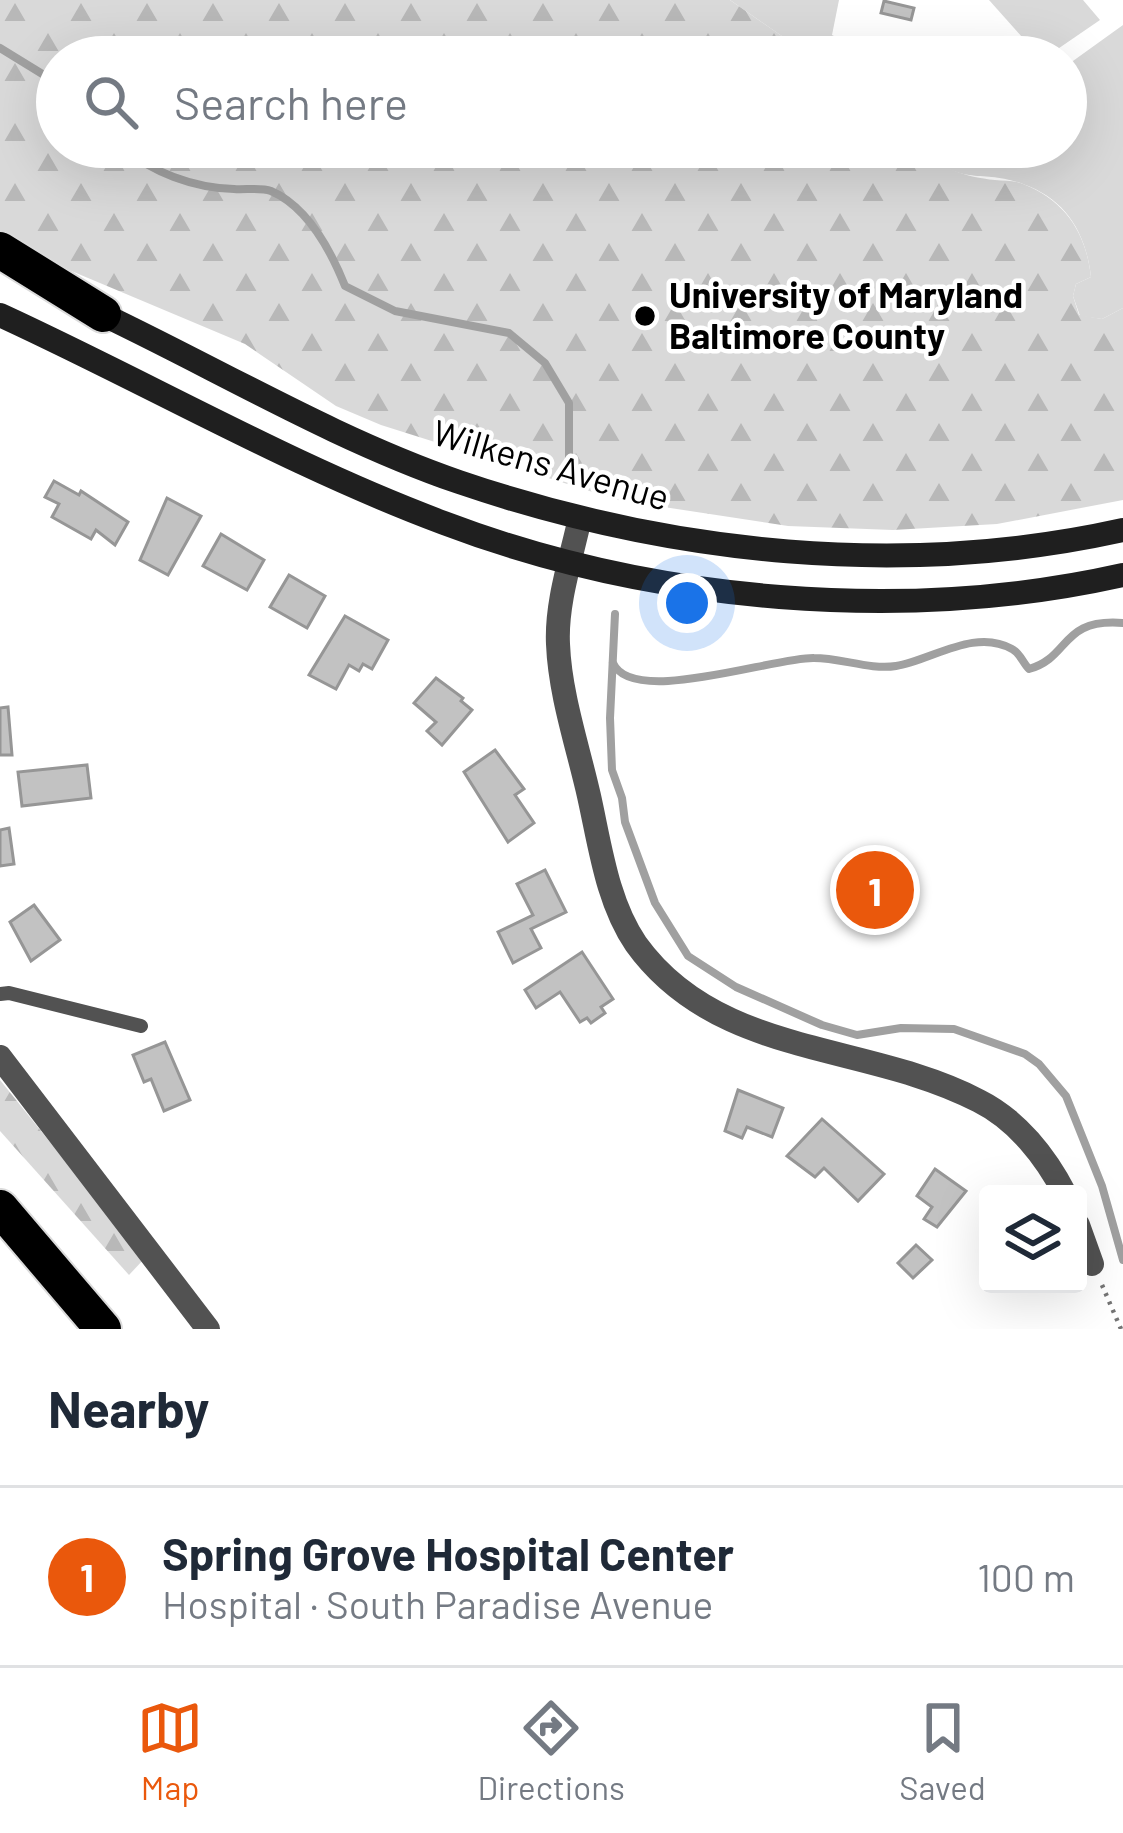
<!DOCTYPE html>
<html lang="en">
<head>
<meta charset="utf-8">
<style>
	:root { --surface:#fff; --page:#f2f2f3; --text:#1f2937; --muted:#747a83; --line:#e0e1e3; --accent:#ea580c }
	body { margin:0; font-family:Barlow,sans-serif; background:var(--page); color:var(--text) }
	.controls { position:absolute; right:36px; bottom:36px; display:grid; overflow:hidden; border-radius:12px; box-shadow:0 12px 48px #0002 }
	.controls button { width:108px; height:108px; display:grid; place-items:center; padding:0; border:0; border-bottom:3px solid var(--line); background:var(--surface); color:var(--text); font:60px sans-serif }
	.you { position:absolute; left:687px; top:603px; width:42px; height:42px; margin:-30px; border:9px solid #fff; border-radius:50%; background:#1a73e8; box-shadow:0 0 0 18px #1a73e833 }
	.badge { display:grid; place-items:center; width:78px; height:78px; border-radius:50%; background:var(--accent); color:#fff; font-size:39px; font-weight:700 }
	.pin { position:absolute; translate:-50% -50%; border:6px solid #fff; box-shadow:0 3px 12px #0006 }
	.list { margin:0; padding:0; list-style:none }
	h2 { display:flex; justify-content:space-between; align-items:center; height:156px; margin:0; padding:0 48px; font-size:51px }
	h2 small { font-size:39px; font-weight:400; color:var(--muted) }
	.list li { display:grid; grid-template-columns:78px 1fr auto; gap:36px; align-items:center; box-sizing:border-box; height:180px; padding:0 48px; border-top:3px solid var(--line) }
	.list b { display:block; font-size:45px; white-space:nowrap }
	.list p { margin:0; font-size:39px; white-space:nowrap; color:var(--muted) }
	.list em { font-size:39px; font-style:normal; color:var(--muted) }
	.icon { flex:none; width:66px; height:66px; fill:none; stroke:currentColor; stroke-width:2; stroke-linecap:round; stroke-linejoin:round }
	.map { position:relative; flex:none; width:1123px; height:1329px; overflow:hidden }
	.search { position:absolute; background:var(--surface); box-shadow:0 12px 48px #0002; left:36px; right:36px; top:36px; height:132px; display:flex; align-items:center; gap:30px; box-sizing:border-box; padding:0 42px; border-radius:66px; color:var(--muted); font-size:45px }
	.sheet { height:336px; background:var(--surface) }
	nav { display:flex; justify-content:space-around; align-items:center; box-sizing:border-box; height:168px; border-top:3px solid var(--line); background:var(--surface); font-size:33px; color:var(--muted) }
	nav a { display:grid; justify-items:center; gap:6px }
	nav .on { color:var(--accent) }
	.map>svg:first-child { display:block }
</style>
</head>
<body>
<div class="map">
<svg width="1123" height="1329" viewBox="0 0 1123 1329">
	<defs>
		<pattern id="forest-firs" width="22" height="20" patternUnits="userSpaceOnUse" patternTransform="scale(3)"><rect width="22" height="20" fill="#d9d9d9"/><path d="M5 1l3.5 6h-7zM16 11l3.5 6h-7z" fill="#b8b8b8"/></pattern>
	</defs>
	<rect width="100%" height="100%" fill="#fff"/>
	<g fill="#d9d9d9">
		<path d="M730 0H839L832 35 874 57H812Z"/>
		<path d="M989 0H1083L1100 20 1046 57H1040Z"/>
		<path d="M1123 25V308L1102 319 1080 316 1073 296 1076 284 1091 277C1086 233 1066 199 1023 184 981 168 961 189 920 147H1066V66Z"/>
	</g>
	<g fill="url(#forest-firs)">
		<path d="M0 0H730L812 57H57V147H920C941 169 965 177 995 180 1004 181 1015 180 1023 184 1066 201 1086 233 1091 277L1076 284 1073 296 1079 315 1102 319 1123 308V500L997 524 893 530 788 526 618 500 381 425 336 406 245 344 69 270 0 231Z"/>
		<path d="M0 1080 144 1259 129 1275 0 1131Z"/>
	</g>
	<g fill="none" stroke-linecap="round" stroke-linejoin="round">
		<g stroke="#a0a0a0" stroke-width="8">
			<path d="M0 48 57 83"/>
			<path d="M121 147C152 172 193 188 234 189 245 190 261 187 271 191 308 207 331 251 345 286L395 311 509 333 545 363 569 403V463"/>
			<path d="M615 614 610 718 612 770 622 798 625 822 655 903 688 956 736 987 822 1025 857 1035 901 1028 954 1029 1025 1054 1039 1064 1066 1096 1102 1186 1123 1260"/>
			<path d="M613 663C632 707 774 657 814 658 841 658 870 670 896 666 932 660 975 628 1012 649 1020 653 1023 663 1029 669 1071 657 1060 618 1123 623"/>
		</g>
	</g>
	<g fill="#c2c2c2" stroke="#969696" stroke-width="3">
		<path d="M884 1 914 8 911 20 881 13Z"/>
		<path d="M54 481 79 495 81 491 128 522 115 545 96 530 91 539 52 517 59 504 45 497Z"/>
		<path d="M167 498 201 516 168 575 140 560Z"/>
		<path d="M221 534 264 560 247 590 203 566Z"/>
		<path d="M289 575 325 596 307 628 270 607Z"/>
		<path d="M345 616 388 640 372 669 363 664 359 671 349 665 336 689 309 675Z"/>
		<path d="M436 678 463 698 461 701 472 710 442 745 427 731 436 722 414 703Z"/>
		<path d="M8 707 12 755H0V708Z"/>
		<path d="M495 750 524 789 515 795 534 823 508 842 464 772Z"/>
		<path d="M87 765 91 798 22 806 18 772Z"/>
		<path d="M9 828 14 864 0 866V830Z"/>
		<path d="M545 870 566 912 531 929 541 948 513 963 498 932 533 915 517 884Z"/>
		<path d="M34 905 60 940 31 961 10 922Z"/>
		<path d="M582 952 613 999 601 1007 605 1013 591 1023 587 1018 580 1022 560 992 536 1008 525 990Z"/>
		<path d="M165 1042 190 1100 164 1111 151 1079 144 1082 133 1055Z"/>
		<path d="M738 1090 783 1108 772 1137 747 1127 742 1138 725 1131Z"/>
		<path d="M822 1119 884 1174 858 1201 824 1168 815 1177 787 1156Z"/>
		<path d="M935 1169 966 1191 937 1227 924 1219 932 1207 917 1196Z"/>
		<path d="M916 1245 932 1260 913 1278 898 1263Z"/>
	</g>
	<g fill="none" stroke-linecap="round" stroke-linejoin="round">
		<defs>
			<g id="highway">
				<path d="M0 250 103 314"/>
				<path d="M0 1208 103 1329"/>
			</g>
		</defs>
		<use href="#highway" stroke="#dbdbdb" stroke-width="40"/>
		<path stroke="#747474" stroke-width="4.5" stroke-dasharray="3 6" stroke-linecap="butt" d="M1102 1285 1121 1329"/>
		<path stroke="#525252" stroke-width="14" d="M0 994 9 993 141 1026"/>
		<g stroke="#525252" stroke-width="24">
			<path d="M580 518C571 559 556 603 558 644 560 695 578 747 589 796 600 845 607 902 636 944 718 1058 867 1042 979 1101 1017 1120 1046 1157 1065 1194"/>
			<path d="M0 1057 208 1329"/>
			<path d="M1078 1225 1092 1264"/>
		</g>
		<g stroke="#1f1f1f" stroke-width="24">
			<path d="M89 308C211 365 331 438 459 482 670 554 903 579 1123 530"/>
			<path d="M0 315C148 383 291 466 444 523 652 602 905 624 1123 575"/>
		</g>
		<use href="#highway" stroke="#000" stroke-width="36"/>
	</g>
	<circle fill="#000" stroke="#fff" stroke-width="4.5" cx="645" cy="316" r="12"/>
	<g text-anchor="middle" stroke-width="9" stroke-linejoin="round" paint-order="stroke">
		<g font-size="36" font-weight="bold" fill="#000" stroke="#fff" text-anchor="start">
			<text x="669" y="308">University of Maryland<tspan x="669" dy="41">Baltimore County</tspan></text>
		</g>
		<g font-size="36" fill="#000" stroke="#fff">
			<text transform="translate(551 465) rotate(16)" y="13">Wilkens Avenue</text>
		</g>
	</g>
</svg>
<div class="controls">
<button><svg class="icon" aria-label="layers" viewBox="0 0 24 24"><path d="M12 4l9 5-9 5-9-5zM3 14l9 5 9-5"/></svg></button>
</div>
<div class="you"></div>
<div class="pin badge" style="left:875px;top:890px">1</div>
<div class="search"><svg class="icon" aria-label="search" viewBox="0 0 24 24"><circle cx="10" cy="10" r="6"/><path d="M15 15l6 6"/></svg>Search here</div>
</div>
<section class="sheet">
<h2>Nearby<small></small></h2>
<ul class="list">
<li><span class="badge">1</span><div><b>Spring Grove Hospital Center</b><p>Hospital · South Paradise Avenue</p></div><em>100 m</em></li>
</ul>
</section>
<nav>
<a class="on"><svg class="icon" aria-label="map" viewBox="0 0 24 24"><path d="M3 6l6-2 6 2 6-2v14l-6 2-6-2-6 2zM9 4v14M15 6v14"/></svg>Map</a>
<a><svg class="icon" aria-label="directions" viewBox="0 0 24 24"><path d="M12 3l9 9-9 9-9-9zM9 14v-3h6M13 9l2 2-2 2"/></svg>Directions</a>
<a><svg class="icon" aria-label="saved" viewBox="0 0 24 24"><path d="M7 4h10v16l-5-4-5 4z"/></svg>Saved</a>
</nav>
</body>
</html>
